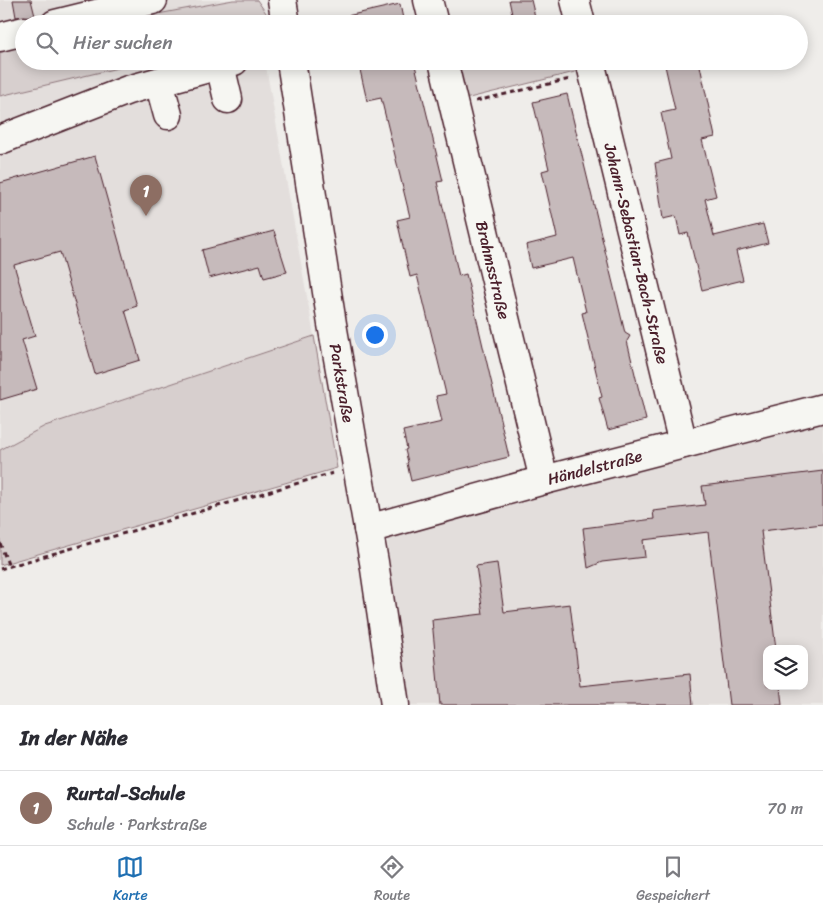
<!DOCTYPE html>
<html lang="de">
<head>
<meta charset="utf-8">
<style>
	:root { --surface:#fff; --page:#f7f7f7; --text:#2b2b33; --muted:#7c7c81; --line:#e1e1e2; --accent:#1f6fb2 }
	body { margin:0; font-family:Sriracha,sans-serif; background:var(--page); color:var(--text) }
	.controls { position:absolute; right:15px; bottom:15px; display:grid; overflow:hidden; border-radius:10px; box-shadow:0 2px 12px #0003 }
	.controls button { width:45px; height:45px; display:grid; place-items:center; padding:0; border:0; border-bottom:1px solid var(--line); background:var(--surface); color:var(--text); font:25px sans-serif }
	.you { position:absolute; left:374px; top:334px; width:18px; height:18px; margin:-12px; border:4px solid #fff; border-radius:50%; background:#1a73e8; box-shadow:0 0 0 8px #1a73e833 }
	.badge { display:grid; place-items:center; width:32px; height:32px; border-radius:50%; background:var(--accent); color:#fff; font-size:16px; font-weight:700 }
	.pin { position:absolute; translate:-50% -41px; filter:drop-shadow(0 1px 2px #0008) }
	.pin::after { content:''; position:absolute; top:26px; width:18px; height:15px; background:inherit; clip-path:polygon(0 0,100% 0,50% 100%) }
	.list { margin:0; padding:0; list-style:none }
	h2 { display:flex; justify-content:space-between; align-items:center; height:65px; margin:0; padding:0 20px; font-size:21px }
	h2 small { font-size:16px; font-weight:400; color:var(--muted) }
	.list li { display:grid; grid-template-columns:32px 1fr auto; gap:15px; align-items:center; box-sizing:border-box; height:75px; padding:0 20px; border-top:1px solid var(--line) }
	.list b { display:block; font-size:19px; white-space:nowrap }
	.list p { margin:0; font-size:16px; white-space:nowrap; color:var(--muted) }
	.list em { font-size:16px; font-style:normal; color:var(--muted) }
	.icon { flex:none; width:28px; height:28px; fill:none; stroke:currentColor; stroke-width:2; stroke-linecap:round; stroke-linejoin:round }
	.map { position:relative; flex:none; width:823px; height:705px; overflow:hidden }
	.search { position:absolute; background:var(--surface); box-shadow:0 2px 12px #0003; left:15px; right:15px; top:15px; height:55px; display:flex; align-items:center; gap:12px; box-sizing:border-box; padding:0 18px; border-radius:28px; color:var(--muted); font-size:19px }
	.sheet { height:140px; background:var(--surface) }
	nav { display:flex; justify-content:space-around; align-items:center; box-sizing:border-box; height:70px; border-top:1px solid var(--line); background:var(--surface); font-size:14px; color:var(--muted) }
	nav a { display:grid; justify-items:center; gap:2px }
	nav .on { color:var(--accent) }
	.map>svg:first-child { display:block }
</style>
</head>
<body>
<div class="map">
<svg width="823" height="705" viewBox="0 0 823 705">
	<rect width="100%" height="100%" fill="#efedea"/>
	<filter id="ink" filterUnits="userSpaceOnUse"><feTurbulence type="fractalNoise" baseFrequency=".02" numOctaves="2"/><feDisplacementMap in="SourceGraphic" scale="10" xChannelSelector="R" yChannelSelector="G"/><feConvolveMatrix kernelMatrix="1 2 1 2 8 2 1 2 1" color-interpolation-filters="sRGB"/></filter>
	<g filter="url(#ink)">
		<g fill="#e3dedc" fill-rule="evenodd">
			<path d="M0 0H233L104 24H24V45L0 51Z"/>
			<path d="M147 61H265L314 336 45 426 0 450V96Z"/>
			<path d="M823 419V705H405L387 537ZM767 649H804V686H767Z"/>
		</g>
		<g fill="#d7cfce" stroke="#90777c">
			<path d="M233 0H257L266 13 269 24H104Z"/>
			<path d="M24 45V61H147L0 96V51Z"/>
			<path d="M455 61H577L579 71 465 99Z"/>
			<path d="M314 336 337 468 0 565V450L45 426Z"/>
		</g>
		<g fill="#c6babb" stroke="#4a1f2b">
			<path d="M13 0H31L35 16 16 17Z"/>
			<path d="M509 0H531L536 21 514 24Z"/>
			<path d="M400 4 404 24H348L347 16Z"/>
			<path d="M358 61H414L443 181 437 182 452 246 459 276 466 274 509 457 411 481 407 463 408 462 405 450 407 449 403 431 442 422 436 396 446 394 417 275 410 277 397 220 410 217 381 98 367 101Z"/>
			<path d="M664 61H699L715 137 702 140 716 196 705 199 714 236 763 224 768 243 736 251 743 280 702 290 688 233 680 235 676 216 663 219 655 163 671 159 661 113 675 110Z"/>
			<path d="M567 94 625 333 630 336 627 341 646 420 608 430 599 398 602 397 582 313 586 312 573 258 531 268 526 245 557 237 542 171 549 169 533 102Z"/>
			<path d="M95 156 137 306 125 310 140 360 95 374 60 252 14 265 35 336 22 340 37 389 0 400V183Z"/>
			<path d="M274 231 287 272 264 278 260 265 209 278 202 250Z"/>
			<path d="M823 471V524L761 531 776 649H767V686H780L782 705H729L708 532 643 540 645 557 602 562 588 568 583 528 654 519 653 511 705 505 702 486Z"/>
			<path d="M497 563 504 612 570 604 580 686 690 674 693 705H440L432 620 483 614 476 566Z"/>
		</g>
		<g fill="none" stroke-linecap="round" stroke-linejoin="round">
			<defs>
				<g id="minor">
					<path d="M282 0 286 24"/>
					<path d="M428 0 434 24"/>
					<path d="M575 0 581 24"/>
					<path d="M55 24 153 0"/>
					<path d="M0 37 24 31"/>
					<path id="s1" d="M291 61 332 324 374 562 395 705"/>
					<path id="s2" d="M443 61 544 480"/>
					<path id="s3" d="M590 61 683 444"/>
					<path d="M220 65 228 99"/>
					<path d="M159 82 168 115"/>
					<path d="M0 140 128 90 234 61"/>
					<path id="s4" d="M368 529 544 480 823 408"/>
				</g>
			</defs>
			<use href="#minor" stroke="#4a1f2b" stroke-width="31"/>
			<g stroke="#4a1f2b" stroke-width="3" stroke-dasharray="5 4" stroke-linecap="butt">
				<path d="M476 101 570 79"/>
				<path d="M0 543 9 567"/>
				<path d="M0 569 333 473"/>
			</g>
			<use href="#minor" stroke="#f6f6f2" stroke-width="28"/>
		</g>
	</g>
	<g text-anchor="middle" stroke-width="4.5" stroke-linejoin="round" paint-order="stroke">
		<g font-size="16" fill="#4a1f2b" stroke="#f6f6f2">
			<text dy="6" stroke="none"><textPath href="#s3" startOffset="198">Johann-Sebastian-Bach-Straße</textPath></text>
			<text dy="6" stroke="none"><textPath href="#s2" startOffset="215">Brahmsstraße</textPath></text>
			<text dy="6" stroke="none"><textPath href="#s1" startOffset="326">Parkstraße</textPath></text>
			<text dy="6" stroke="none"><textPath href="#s4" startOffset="235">Händelstraße</textPath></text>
		</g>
	</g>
</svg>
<div class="controls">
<button><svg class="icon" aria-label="layers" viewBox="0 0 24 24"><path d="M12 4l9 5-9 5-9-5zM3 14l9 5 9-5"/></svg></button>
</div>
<div class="you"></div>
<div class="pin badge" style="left:146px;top:216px;background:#8d6e63">1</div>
<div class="search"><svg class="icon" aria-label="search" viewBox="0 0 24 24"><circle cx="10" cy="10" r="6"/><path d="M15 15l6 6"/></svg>Hier suchen</div>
</div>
<section class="sheet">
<h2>In der Nähe<small></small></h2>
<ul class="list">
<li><span class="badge" style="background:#8d6e63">1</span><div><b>Rurtal-Schule</b><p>Schule · Parkstraße</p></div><em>70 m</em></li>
</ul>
</section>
<nav>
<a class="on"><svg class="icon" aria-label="map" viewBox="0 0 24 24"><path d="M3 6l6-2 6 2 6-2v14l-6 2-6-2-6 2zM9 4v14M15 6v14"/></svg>Karte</a>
<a><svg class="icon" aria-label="directions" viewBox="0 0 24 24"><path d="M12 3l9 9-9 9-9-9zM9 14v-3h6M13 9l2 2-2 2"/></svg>Route</a>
<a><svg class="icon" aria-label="saved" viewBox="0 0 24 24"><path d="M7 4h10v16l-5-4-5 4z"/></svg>Gespeichert</a>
</nav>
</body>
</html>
